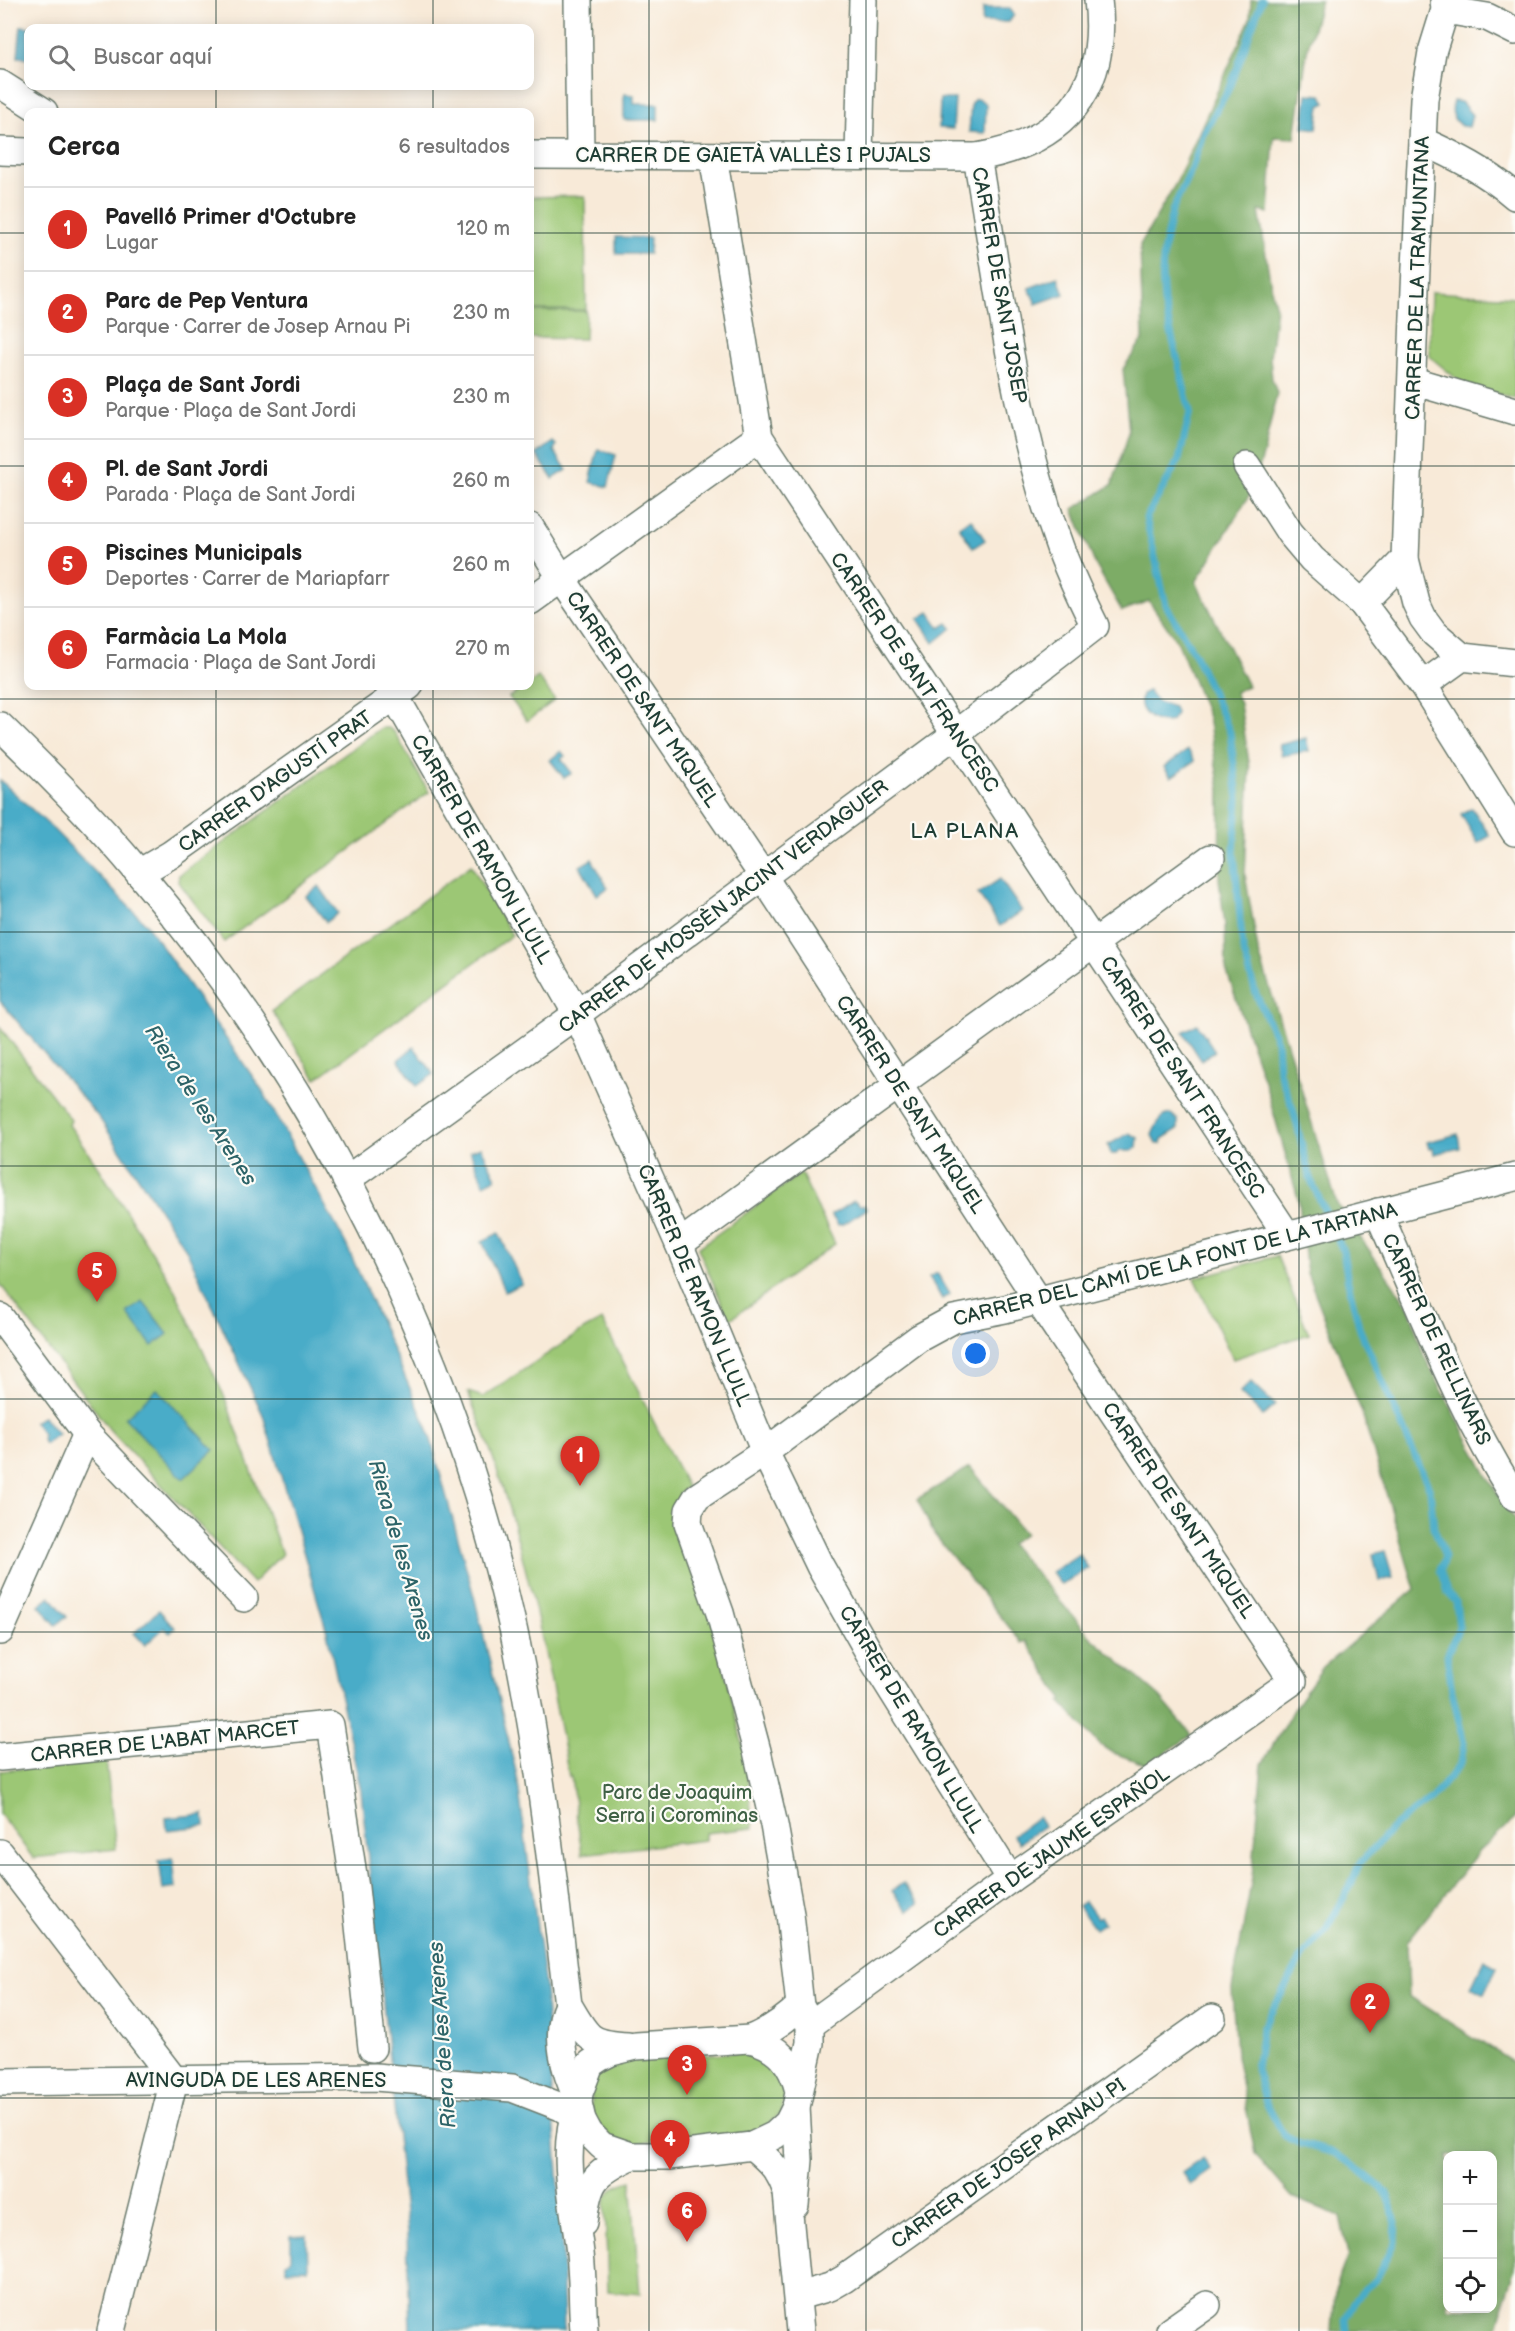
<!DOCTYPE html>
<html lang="es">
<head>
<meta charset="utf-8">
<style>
	:root { --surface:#fff; --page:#f2f2f2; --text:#222; --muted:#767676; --line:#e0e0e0; --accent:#d93025 }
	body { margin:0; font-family:"Balsamiq Sans",sans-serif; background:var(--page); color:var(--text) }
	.controls { position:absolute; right:18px; bottom:18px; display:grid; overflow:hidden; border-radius:12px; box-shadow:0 3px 15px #0003 }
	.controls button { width:54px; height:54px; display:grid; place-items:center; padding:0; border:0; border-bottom:2px solid var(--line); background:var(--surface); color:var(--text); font:30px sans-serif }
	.you { position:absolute; left:976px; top:1354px; width:21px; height:21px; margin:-15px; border:4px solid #fff; border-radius:50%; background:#1a73e8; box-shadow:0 0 0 9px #1a73e833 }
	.badge { display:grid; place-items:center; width:39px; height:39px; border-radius:50%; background:var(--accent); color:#fff; font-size:20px; font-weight:700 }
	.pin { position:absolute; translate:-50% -50px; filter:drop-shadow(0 2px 3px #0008) }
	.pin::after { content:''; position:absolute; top:32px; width:21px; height:18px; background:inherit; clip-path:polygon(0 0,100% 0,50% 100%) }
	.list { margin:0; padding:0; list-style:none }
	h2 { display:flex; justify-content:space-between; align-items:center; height:78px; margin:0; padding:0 24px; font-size:26px }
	h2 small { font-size:20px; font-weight:400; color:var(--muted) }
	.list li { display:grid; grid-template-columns:39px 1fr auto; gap:18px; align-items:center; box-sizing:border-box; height:84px; padding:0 24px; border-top:2px solid var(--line) }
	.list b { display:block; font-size:22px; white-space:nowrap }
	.list p { margin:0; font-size:20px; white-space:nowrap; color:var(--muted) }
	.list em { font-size:20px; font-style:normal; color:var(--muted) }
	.icon { flex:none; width:33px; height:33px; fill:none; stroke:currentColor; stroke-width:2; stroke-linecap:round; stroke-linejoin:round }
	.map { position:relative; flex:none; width:1515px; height:2331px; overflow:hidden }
	.search { position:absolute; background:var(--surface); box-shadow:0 3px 15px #0003; left:24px; top:24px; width:510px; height:66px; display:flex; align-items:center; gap:15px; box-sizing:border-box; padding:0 21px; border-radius:12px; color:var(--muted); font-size:22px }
	.panel { position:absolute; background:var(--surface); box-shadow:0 3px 15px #0003; left:24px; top:108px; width:510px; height:582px; border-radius:12px }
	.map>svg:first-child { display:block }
</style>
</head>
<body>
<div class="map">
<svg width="1515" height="2331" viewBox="0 0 1515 2331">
	<rect width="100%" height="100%" fill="#fdfcf7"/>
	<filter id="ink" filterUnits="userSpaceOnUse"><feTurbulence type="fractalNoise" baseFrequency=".0167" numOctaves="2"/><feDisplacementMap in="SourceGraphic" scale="12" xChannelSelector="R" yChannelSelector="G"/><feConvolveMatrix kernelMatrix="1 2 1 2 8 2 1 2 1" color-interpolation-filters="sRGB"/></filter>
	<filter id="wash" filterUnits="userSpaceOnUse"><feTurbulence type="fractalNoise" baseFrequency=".008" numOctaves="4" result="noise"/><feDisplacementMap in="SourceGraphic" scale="24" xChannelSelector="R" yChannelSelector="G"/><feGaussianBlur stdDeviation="1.35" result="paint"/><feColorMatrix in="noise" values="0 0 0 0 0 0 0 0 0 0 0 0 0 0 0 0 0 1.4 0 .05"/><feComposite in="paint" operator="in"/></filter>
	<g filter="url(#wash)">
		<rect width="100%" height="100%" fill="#f8ead8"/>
		<g fill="#9cc774" stroke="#5e8254" stroke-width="1.5">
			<path d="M585 196 586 310H530V197Z"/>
			<path d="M1431 292 1515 297V399L1463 384 1429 356Z"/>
			<path d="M530 311H586L585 339 530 338Z"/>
			<path d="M538 677 555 700 527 721 509 697 526 686H530V683Z"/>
			<path d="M381 728H389L395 733 429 792 224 942 178 881 179 875Z"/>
			<path d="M471 865 512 935 316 1079 272 1011Z"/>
			<path d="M0 1027 71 1120 69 1125 99 1168 173 1286 225 1398 282 1554 253 1583 110 1430 0 1284Z"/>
			<path d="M801 1173 835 1244 729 1320 698 1248Z"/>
			<path d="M1277 1256 1309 1334 1233 1359 1194 1278Z"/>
			<path d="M602 1320 687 1487 680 1492 677 1529 714 1623 745 1755 753 1828 705 1833V1840L582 1854 571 1777H569C551 1675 530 1573 498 1473 490 1446 478 1419 468 1392L483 1397 585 1329Z"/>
			<path d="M106 1760 116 1849 33 1858 0 1814V1771Z"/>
			<path d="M756 2051 776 2060 785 2090 784 2101 780 2114 762 2129 739 2134 628 2144 614 2142 590 2115 592 2079 596 2072 623 2060Z"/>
			<path d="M631 2181 640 2294 608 2291 605 2202C608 2189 618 2184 631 2181Z"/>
		</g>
		<g fill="#7dac66" stroke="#4e744d" stroke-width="1.5" fill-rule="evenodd">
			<path d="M1251 0H1321L1307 51 1295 138 1274 137 1269 213 1259 211 1272 293 1276 307 1270 357 1272 379 1277 393 1264 452 1252 491 1196 582 1248 686 1235 692 1240 704 1250 769 1245 875 1258 950 1337 1204 1409 1307 1424 1356 1493 1486 1515 1521V1818L1479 1851 1407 1942 1409 1996 1515 2064V2271L1495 2331H1332L1335 2290 1348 2255 1340 2216 1292 2197 1255 2154 1236 2056 1232 1989 1252 1878 1262 1764 1295 1707 1323 1667 1415 1589 1362 1413 1307 1273 1299 1202 1267 1090 1226 969 1225 926 1219 879 1220 790 1208 717 1178 643 1149 601 1122 611 1095 564 1073 509 1112 485 1129 433 1123 369 1143 339 1140 245 1176 183 1250 19ZM1448 2156H1492V2308H1448Z"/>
			<path d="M970 1467 1025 1534 1010 1544 1092 1638 1160 1697 1192 1735 1147 1765 1111 1752 1100 1745 1061 1702 1063 1699 1026 1641 1022 1643 934 1534 917 1499Z"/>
		</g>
		<g fill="#48acc8" stroke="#34747e" stroke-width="1.5">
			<path d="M983 8H1010L1014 15 1009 22H982Z"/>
			<path d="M21 26 36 28H28V58L18 57Z"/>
			<path d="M624 94 634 95V104H658V120H624Z"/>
			<path d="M1307 94 1322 95 1326 103 1320 106 1317 129 1303 127Z"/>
			<path d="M940 99H955L953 129 939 128Z"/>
			<path d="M975 99H979L986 104 985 133 969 132 971 103Z"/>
			<path d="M1453 101 1461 102 1472 115 1469 127 1461 126C1452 118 1449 112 1453 101Z"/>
			<path d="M616 237 650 238 649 254H616Z"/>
			<path d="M1058 277 1064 294 1036 304 1029 288Z"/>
			<path d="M553 442 556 445 554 451 567 470 553 479 536 454Z"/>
			<path d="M598 449 616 455 608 487 590 482Z"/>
			<path d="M971 519 985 540 973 548 959 527Z"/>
			<path d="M929 612 940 628 948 623 952 628 934 643 918 619Z"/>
			<path d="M1148 691 1158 702 1174 707 1176 713 1172 721C1154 725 1136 713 1142 694Z"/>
			<path d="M1306 738 1309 751 1282 756 1279 745Z"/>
			<path d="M1188 750 1195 761 1171 777 1164 767Z"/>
			<path d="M561 751 565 756 561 759 572 773 564 778 550 760Z"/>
			<path d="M0 780 51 827 147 925 262 1090 346 1244 428 1429 475 1600 517 1776 545 1987 562 2230 564 2331H410L407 2232 361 1791 327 1632 263 1415 187 1251 100 1119 0 1001Z"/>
			<path d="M1472 808 1490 836 1478 843 1461 814Z"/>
			<path d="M592 859 608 888 597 895 580 866Z"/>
			<path d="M1000 879 1022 911 1000 926 978 894Z"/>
			<path d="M319 886 338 913 326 922 306 896Z"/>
			<path d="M1197 1024 1215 1051 1201 1060 1183 1032Z"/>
			<path d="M414 1047 434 1074 417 1086 398 1060Z"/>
			<path d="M1171 1114 1178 1120V1129L1162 1139 1161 1144H1156L1152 1135C1156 1126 1160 1115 1171 1114Z"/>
			<path d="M1129 1133 1138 1138 1137 1147 1131 1151H1120L1116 1154H1111L1108 1145Z"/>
			<path d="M1458 1134 1460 1148 1434 1154 1433 1148 1429 1149 1427 1142Z"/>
			<path d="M481 1147 496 1178 484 1184 470 1151Z"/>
			<path d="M854 1201 860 1205H864L867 1209 843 1224 838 1225 831 1215Z"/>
			<path d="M499 1233 522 1284 505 1292 482 1241Z"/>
			<path d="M937 1273 950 1294 942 1299 929 1277Z"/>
			<path d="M143 1302 168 1334 152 1346 127 1313Z"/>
			<path d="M1251 1382 1275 1405 1263 1416 1240 1393Z"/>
			<path d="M157 1389 214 1450 183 1479 125 1418Z"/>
			<path d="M43 1416 58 1434 45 1444 42 1440 43 1434 34 1422Z"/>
			<path d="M1385 1551 1393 1578 1379 1581 1373 1554Z"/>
			<path d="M1079 1554 1088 1568 1061 1585 1052 1572Z"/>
			<path d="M50 1596 67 1617 56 1625 39 1605Z"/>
			<path d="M159 1610 175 1628 170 1633 164 1628 145 1645 134 1633Z"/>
			<path d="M204 1814 205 1826 167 1830 166 1818Z"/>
			<path d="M1038 1817 1044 1826 1019 1843 1013 1835Z"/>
			<path d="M173 1858 176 1888 163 1890 159 1860Z"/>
			<path d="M903 1883 919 1903 908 1911 892 1891Z"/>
			<path d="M1085 1901 1097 1918 1100 1916 1104 1923 1095 1929 1078 1906Z"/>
			<path d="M1484 1960 1497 1967 1484 1994 1471 1987Z"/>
			<path d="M1203 2158 1211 2170 1190 2185 1182 2173Z"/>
			<path d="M307 2235 308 2269 286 2270V2262L291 2258V2236Z"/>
		</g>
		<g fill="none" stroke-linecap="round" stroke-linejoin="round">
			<g stroke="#48acc8" stroke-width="7">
				<path d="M1262 0 1231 85 1203 134 1192 168 1172 211 1164 248 1162 273 1164 303 1190 412 1179 460 1146 518 1166 605 1195 655 1230 732 1238 799 1234 852 1243 949 1256 994 1277 1041 1279 1072 1293 1109 1310 1178 1328 1218"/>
				<path d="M1334 1231 1343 1251 1348 1282 1360 1330 1430 1490 1434 1528 1445 1557 1440 1570 1447 1592 1456 1602 1459 1627 1447 1655 1452 1691 1464 1743 1461 1763 1431 1799 1395 1825 1359 1864 1350 1887 1325 1931 1302 1957 1262 2029 1256 2069 1266 2103 1284 2136 1301 2144 1335 2153 1362 2172 1385 2191 1396 2218 1395 2243 1376 2280 1363 2290 1354 2302 1346 2318 1347 2331"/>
			</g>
		</g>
	</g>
	<g filter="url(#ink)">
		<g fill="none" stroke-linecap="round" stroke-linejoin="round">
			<defs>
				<g id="minor">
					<path d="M578 0 580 154"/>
					<path d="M1444 0 1445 10 1432 52 1424 99 1415 289 1405 559 1416 603 1423 618 1434 633 1462 657"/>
					<path d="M1445 10 1487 17 1515 31"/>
					<path d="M0 84 44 112"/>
					<path d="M1422 141C1456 156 1487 172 1515 196"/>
					<path d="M0 151 28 152"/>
					<path d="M530 155 977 157C1064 142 1109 90 1098 0"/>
					<path d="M859 155 863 0"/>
					<path d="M713 156 759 437 1287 1235"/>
					<path d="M1413 381 1515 411"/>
					<path d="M1247 466 1290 533 1312 559 1362 603 1423 685 1515 832"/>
					<path d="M530 527 562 579 763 876 1038 1300 1293 1681 1010 1879 810 2025"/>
					<path d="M530 601 759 437"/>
					<path d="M1362 603 1405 559"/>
					<path d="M1423 685 1462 657 1515 663"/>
					<path d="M389 686 577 1014 679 1244 765 1452 820 1566 875 1663 1010 1879"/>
					<path d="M0 726C48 773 96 821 139 873 321 1088 452 1352 513 1628 540 1752 553 1879 568 2005 588 2037 587 2044 628 2046"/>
					<path d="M139 873 170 855 409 686"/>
					<path d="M346 1180 577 1014 957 733 1095 626C1081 598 1067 569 1057 539 1014 419 999 282 977 157"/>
					<path d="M1378 1212C1421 1308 1458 1408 1515 1497"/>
					<path d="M679 1244 1211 858"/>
					<path d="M0 1317 87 1434 244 1598"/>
					<path d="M0 1631 87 1434"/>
					<path d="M0 1757 330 1725 355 1888 372 2048"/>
					<path d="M0 1853 174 2080"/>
					<path d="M568 2005C554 2033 565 2073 578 2099"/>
					<path d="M750 2039C770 2031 784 2021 800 2006"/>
					<path d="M0 2082 375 2077 512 2088 561 2107 582 2120"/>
					<path d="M799 2091C792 2063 778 2046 750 2039L636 2046 611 2052 599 2058 590 2064 579 2093 578 2103 582 2120 589 2133 602 2146 631 2156H669L752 2146 775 2135 788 2123 796 2107 810 2043V2025L800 2006 790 1914 774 1825 757 1751 720 1613 688 1523 689 1510 697 1497 765 1452 919 1338 954 1319 1005 1309 1515 1177"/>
					<path d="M578 2103C560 2152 574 2203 580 2253 583 2279 582 2305 584 2331"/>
					<path d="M752 2146C770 2161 781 2171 787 2193L800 2331"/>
					<path d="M795 2205 799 2160 796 2107"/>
					<path d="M583 2223C588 2181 593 2174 631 2156"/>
					<path d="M798 2296 830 2287 844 2279 1212 2018"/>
					<path d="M111 2331 174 2080"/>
					<path d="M1170 2331 1207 2305"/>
				</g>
			</defs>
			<use href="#minor" stroke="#6b7a6d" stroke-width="30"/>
			<use href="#minor" stroke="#fff" stroke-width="27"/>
		</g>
	</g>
	<path fill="none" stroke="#1f3d34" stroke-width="1.5" stroke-opacity="0.55" d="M216 0V28M433 0V28M649 0V2331M866 0V2331M1082 0V2331M1299 0V2331M216 86V112M433 86V112M0 233H28M530 233H1515M0 466H28M530 466H1515M216 686V2331M433 686V2331M0 699H1515M0 932H1515M0 1166H1515M0 1399H1515M0 1632H1515M0 1865H1515M0 2098H1515"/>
	<g text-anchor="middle" stroke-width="4.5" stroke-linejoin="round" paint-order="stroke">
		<g font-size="20" fill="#1f3d34" stroke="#fdfcf7">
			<text x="753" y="162">CARRER DE GAIETÀ VALLÈS I PUJALS</text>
			<text transform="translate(1417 278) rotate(-88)" y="7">CARRER DE LA TRAMUNTANA</text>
			<text transform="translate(1000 285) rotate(80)" y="7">CARRER DE SANT JOSEP</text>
			<text transform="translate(915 672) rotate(56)" y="7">CARRER DE SANT FRANCESC</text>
			<text transform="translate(643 699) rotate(56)" y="7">CARRER DE SANT MIQUEL</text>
			<text transform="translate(275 781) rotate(-35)" y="7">CARRER D'AGUSTÍ PRAT</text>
			<text transform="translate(482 849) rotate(60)" y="7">CARRER DE RAMON LLULL</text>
			<text transform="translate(723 906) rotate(-37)" y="7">CARRER DE MOSSÈN JACINT VERDAGUER</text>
			<text transform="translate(1183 1077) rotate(57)" y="7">CARRER DE SANT FRANCESC</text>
			<text transform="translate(911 1104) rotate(57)" y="7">CARRER DE SANT MIQUEL</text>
			<text transform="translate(1175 1264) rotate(-14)" y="7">CARRER DEL CAMÍ DE LA FONT DE LA TARTANA</text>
			<text transform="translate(695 1285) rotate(67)" y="7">CARRER DE RAMON LLULL</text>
			<text transform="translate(1437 1339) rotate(65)" y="7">CARRER DE RELLINARS</text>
			<text transform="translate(1179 1510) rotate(56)" y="7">CARRER DE SANT MIQUEL</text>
			<text transform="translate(912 1719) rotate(59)" y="7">CARRER DE RAMON LLULL</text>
			<text transform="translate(165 1741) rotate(-6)" y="7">CARRER DE L'ABAT MARCET</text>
			<text transform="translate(1051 1852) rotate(-35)" y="7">CARRER DE JAUME ESPAÑOL</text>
			<text x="256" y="2087">AVINGUDA DE LES ARENES</text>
			<text transform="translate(1008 2163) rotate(-35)" y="7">CARRER DE JOSEP ARNAU PI</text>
		</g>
		<g font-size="20" fill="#3e6044" stroke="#fdfcf7">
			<text x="677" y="1799">Parc de Joaquim<tspan x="677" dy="23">Serra i Corominas</tspan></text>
		</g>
		<g font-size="21" letter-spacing="1.5" fill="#1f3d34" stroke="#fdfcf7">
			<text x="965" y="838">LA PLANA</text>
		</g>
		<g font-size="21" font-style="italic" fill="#2d6468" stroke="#fdfcf7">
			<text transform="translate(201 1105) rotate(57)" y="7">Riera de les Arenes</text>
			<text transform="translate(401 1550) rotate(74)" y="7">Riera de les Arenes</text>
			<text transform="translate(442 2035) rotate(-94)" y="7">Riera de les Arenes</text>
		</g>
	</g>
</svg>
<div class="controls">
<button>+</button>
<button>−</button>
<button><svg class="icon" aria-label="locate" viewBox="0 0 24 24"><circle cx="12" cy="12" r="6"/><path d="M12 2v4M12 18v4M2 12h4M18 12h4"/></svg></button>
</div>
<div class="you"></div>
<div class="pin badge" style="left:580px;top:1486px">1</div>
<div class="pin badge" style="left:1370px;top:2033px">2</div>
<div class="pin badge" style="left:687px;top:2095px">3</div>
<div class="pin badge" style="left:670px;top:2170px">4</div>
<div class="pin badge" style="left:97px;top:1302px">5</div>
<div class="pin badge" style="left:687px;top:2242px">6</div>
<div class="search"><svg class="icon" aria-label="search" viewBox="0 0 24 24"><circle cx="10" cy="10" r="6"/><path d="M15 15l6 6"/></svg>Buscar aquí</div>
<section class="panel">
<h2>Cerca<small>6 resultados</small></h2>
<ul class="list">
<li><span class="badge">1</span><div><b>Pavelló Primer d'Octubre</b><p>Lugar</p></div><em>120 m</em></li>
<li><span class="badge">2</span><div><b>Parc de Pep Ventura</b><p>Parque · Carrer de Josep Arnau Pi</p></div><em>230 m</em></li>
<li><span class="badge">3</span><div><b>Plaça de Sant Jordi</b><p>Parque · Plaça de Sant Jordi</p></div><em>230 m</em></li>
<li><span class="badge">4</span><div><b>Pl. de Sant Jordi</b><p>Parada · Plaça de Sant Jordi</p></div><em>260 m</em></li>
<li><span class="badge">5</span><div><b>Piscines Municipals</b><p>Deportes · Carrer de Mariapfarr</p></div><em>260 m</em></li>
<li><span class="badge">6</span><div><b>Farmàcia La Mola</b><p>Farmacia · Plaça de Sant Jordi</p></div><em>270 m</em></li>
</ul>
</section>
</div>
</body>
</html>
